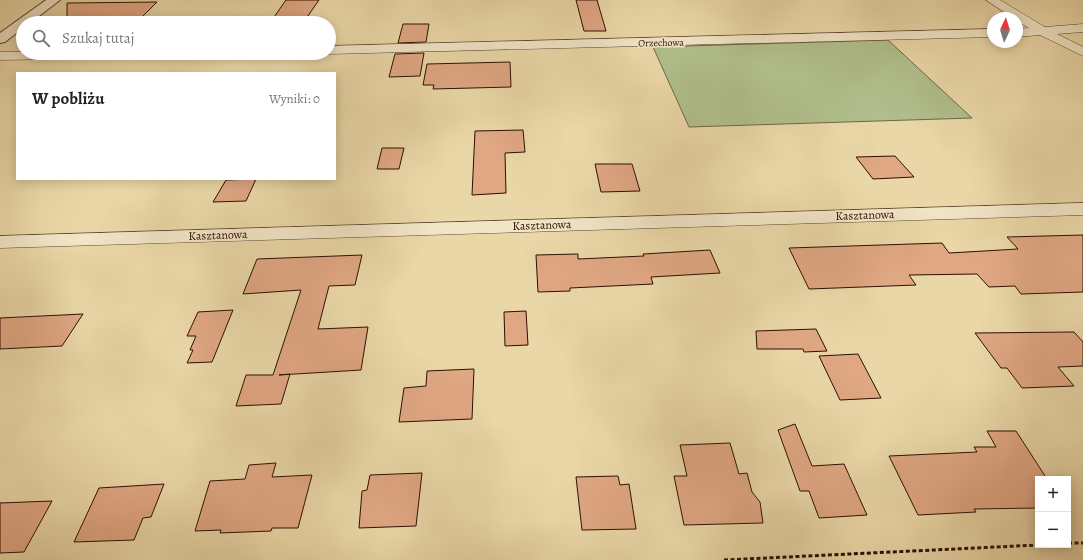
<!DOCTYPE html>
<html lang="pl">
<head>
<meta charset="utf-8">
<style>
	:root { --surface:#fff; --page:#f2f2f2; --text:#222; --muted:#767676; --line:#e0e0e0 }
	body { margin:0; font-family:Alegreya,serif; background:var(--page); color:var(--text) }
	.controls { position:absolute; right:12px; bottom:12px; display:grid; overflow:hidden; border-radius:0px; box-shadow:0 2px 10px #0003 }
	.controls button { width:36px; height:36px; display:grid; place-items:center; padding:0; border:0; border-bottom:1px solid var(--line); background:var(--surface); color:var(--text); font:20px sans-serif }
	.compass { position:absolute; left:987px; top:12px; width:36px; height:36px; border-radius:50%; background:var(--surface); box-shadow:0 2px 10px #0003; rotate:4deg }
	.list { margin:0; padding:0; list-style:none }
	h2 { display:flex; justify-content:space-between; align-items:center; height:52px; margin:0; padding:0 16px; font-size:17px }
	h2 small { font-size:13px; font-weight:400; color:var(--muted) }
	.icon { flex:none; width:22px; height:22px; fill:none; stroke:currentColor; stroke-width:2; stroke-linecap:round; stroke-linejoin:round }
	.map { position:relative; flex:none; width:1083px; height:560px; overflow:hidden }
	.search { position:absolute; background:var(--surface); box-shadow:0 2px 10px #0003; left:16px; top:16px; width:320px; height:44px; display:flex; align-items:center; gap:10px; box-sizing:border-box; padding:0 14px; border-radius:22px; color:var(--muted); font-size:15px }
	.panel { position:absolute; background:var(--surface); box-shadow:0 2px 10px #0003; left:16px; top:72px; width:320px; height:108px; border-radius:0px }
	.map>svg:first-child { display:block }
</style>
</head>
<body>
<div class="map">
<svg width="1083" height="560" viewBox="0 0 1083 560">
	<rect width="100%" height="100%" fill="#ead7a7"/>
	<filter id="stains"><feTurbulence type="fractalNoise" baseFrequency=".005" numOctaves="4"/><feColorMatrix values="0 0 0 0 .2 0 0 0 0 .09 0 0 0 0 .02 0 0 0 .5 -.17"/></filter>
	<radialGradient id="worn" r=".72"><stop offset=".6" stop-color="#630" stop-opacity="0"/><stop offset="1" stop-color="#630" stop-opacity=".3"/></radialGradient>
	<path fill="#b0bf8c" stroke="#6e6748" d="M888 40 972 118 689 127 653 47Z"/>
	<g fill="#e0a783" stroke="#2b0f03">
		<path d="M286 0H319L303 23H270Z"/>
		<path d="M576 0H597L606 31H584Z"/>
		<path d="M157 2 136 23H67V3Z"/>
		<path d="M403 24H429L426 42 398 43Z"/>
		<path d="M424 53 420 76 389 77 395 54Z"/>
		<path d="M510 62 511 87 433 89 434 85H423L427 64Z"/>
		<path d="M523 130 525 152 505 153 506 193 472 195 475 131Z"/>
		<path d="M382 148H404L399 169H377Z"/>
		<path d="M895 156 914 177 873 179 856 157Z"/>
		<path d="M595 164H632L640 191 601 192Z"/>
		<path d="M256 179 246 201 213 202 226 180Z"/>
		<path d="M1083 235V292L1021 294 1015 286 989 287 977 274 909 275 916 285 809 289 789 248 942 243 949 253 1018 249 1007 237Z"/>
		<path d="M710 250 720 273 651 277 653 284 570 288V291L538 292 536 255 578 254V259L644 256 643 254Z"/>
		<path d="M362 255 355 285 329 286 318 329 368 327 361 370 279 375 290 374 281 404 236 406 246 375H273L301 290 243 294 257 259Z"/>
		<path d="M233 310 212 362 187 363 193 350H190L196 336H187L198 312Z"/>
		<path d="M526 311 528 345 505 346 504 312Z"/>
		<path d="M83 314 62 346 0 349V318Z"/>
		<path d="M816 329 827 351 804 352 803 349H757L756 331Z"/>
		<path d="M1074 332 1083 342V366L1058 367 1074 386 1022 388 1007 368H1001L975 333Z"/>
		<path d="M858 354 881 398 840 400 819 356Z"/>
		<path d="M474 369 472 419 399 422 404 388 426 386 427 371Z"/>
		<path d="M795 424 812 466 844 464 867 515 819 518 809 491H800L778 430Z"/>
		<path d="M987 431H1016L1047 479H1038V508L974 509 976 512 918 515 889 456 977 452 974 447H996Z"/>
		<path d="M730 443 739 474 747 473 752 492 760 502 763 523 684 525 674 476H687L680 445Z"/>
		<path d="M276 463 272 477 312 475 298 528H272L271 531 220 533 221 530 195 531 210 481 245 479 249 465Z"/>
		<path d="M422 473 416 526 359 528 362 491 367 490 370 475Z"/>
		<path d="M618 476 620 485 629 484 636 529 582 530 576 477Z"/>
		<path d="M164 484 151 517 143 518 134 540 74 542 99 488Z"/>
		<path d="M52 501 24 552 0 553V503Z"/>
	</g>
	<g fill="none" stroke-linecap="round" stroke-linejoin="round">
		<defs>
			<g id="minor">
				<path d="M986 0H1000L1045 27 1083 24V32L1057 34 1083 47V56L1040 35 1017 37V29L1029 28 1017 21V18H1013Z"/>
				<path d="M993 29V37L329 54 325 53H329V46Z"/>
				<path d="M0 52H23V53H191L189 56 184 57 0 60Z"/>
				<path d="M1083 203V215L0 248V236Z"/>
			</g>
			<path id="tertiary" d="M46 0H60L30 23H23V28L5 42 0 43V33Z"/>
		</defs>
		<use href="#minor" stroke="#5b412c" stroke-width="1"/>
		<use href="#tertiary" stroke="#5b412c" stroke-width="2"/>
		<g stroke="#2b0f03" stroke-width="3" stroke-dasharray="4 2.5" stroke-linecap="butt">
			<path d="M1068 543H1083"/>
			<path d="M724 560 1038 545"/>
		</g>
		<use href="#minor" fill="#f1e5c6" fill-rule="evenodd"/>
		<use href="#tertiary" fill="#f1e5c6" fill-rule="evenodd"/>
	</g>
	<g text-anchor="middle" stroke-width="3.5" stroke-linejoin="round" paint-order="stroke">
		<g font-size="10" fill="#2b0f03" stroke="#f1e5c6">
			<text transform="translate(661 42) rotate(-1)" y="4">Orzechowa</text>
		</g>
		<g font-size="12" fill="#2b0f03" stroke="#f1e5c6">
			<text transform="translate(865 215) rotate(-2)" y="4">Kasztanowa</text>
			<text transform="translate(542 225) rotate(-2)" y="4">Kasztanowa</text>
			<text transform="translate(218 235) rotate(-2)" y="4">Kasztanowa</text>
		</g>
	</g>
	<rect width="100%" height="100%" filter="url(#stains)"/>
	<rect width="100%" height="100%" fill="url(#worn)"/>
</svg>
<div class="controls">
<button>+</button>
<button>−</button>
</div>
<svg class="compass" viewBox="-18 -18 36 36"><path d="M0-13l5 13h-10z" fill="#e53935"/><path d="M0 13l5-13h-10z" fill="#767676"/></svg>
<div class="search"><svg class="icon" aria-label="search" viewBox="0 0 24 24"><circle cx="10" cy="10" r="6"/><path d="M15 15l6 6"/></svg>Szukaj tutaj</div>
<section class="panel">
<h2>W pobliżu<small>Wyniki: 0</small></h2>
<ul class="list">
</ul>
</section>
</div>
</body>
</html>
